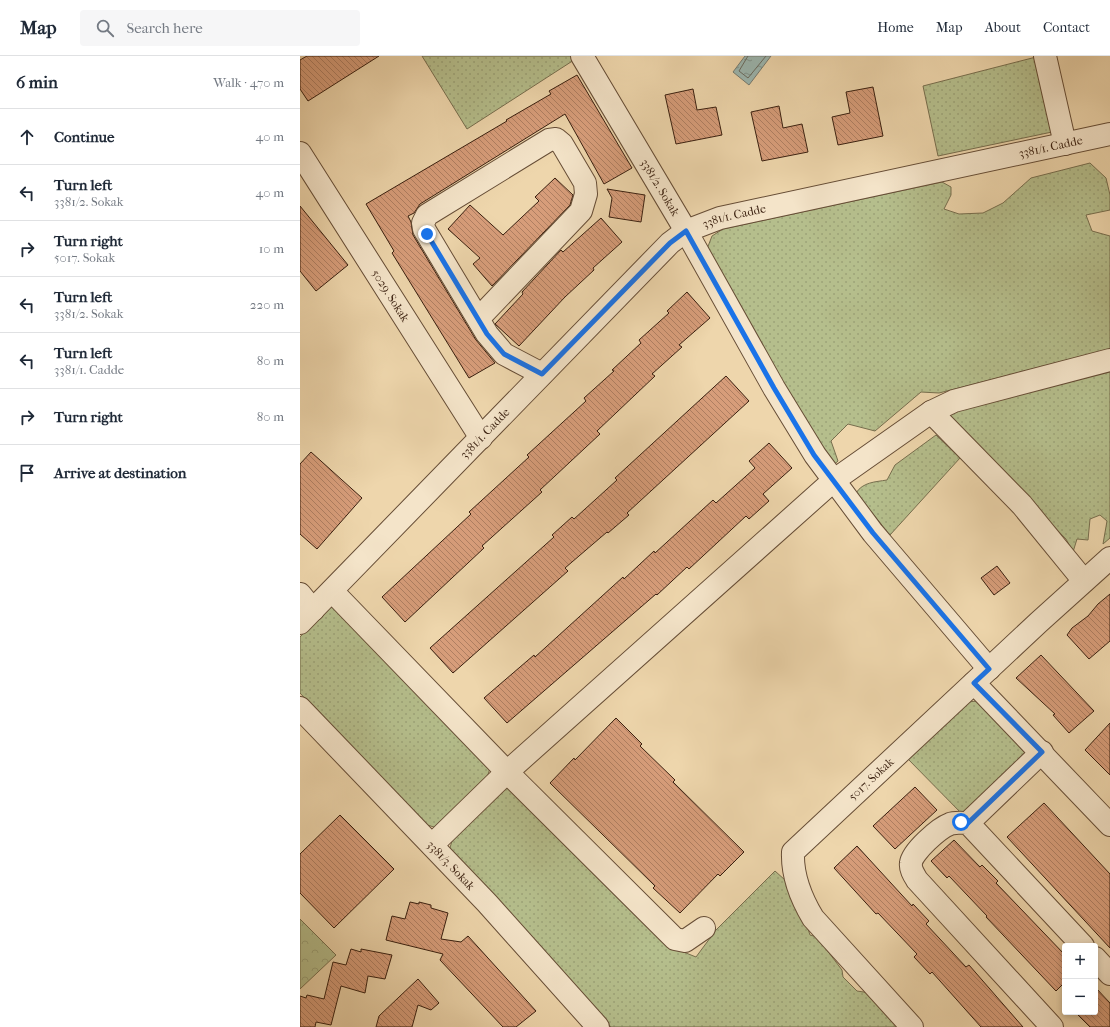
<!DOCTYPE html>
<html lang="en">
<head>
<meta charset="utf-8">
<style>
	:root { --surface:#fff; --page:#f6f6f7; --text:#1f2937; --muted:#747a83; --line:#e0e1e3 }
	body { margin:0; font-family:"IM FELL French Canon",serif; background:var(--page); color:var(--text) }
	.controls { position:absolute; right:12px; bottom:12px; display:grid; overflow:hidden; border-radius:4px; box-shadow:0 2px 6px #0003 }
	.controls button { width:36px; height:36px; display:grid; place-items:center; padding:0; border:0; border-bottom:1px solid var(--line); background:var(--surface); color:var(--text); font:20px sans-serif }
	.stop { position:absolute; width:12px; height:12px; margin:-9px; border:3px solid #1a73e8; border-radius:50%; background:#fff }
	.stop.end { background:#1a73e8; border-color:#fff; box-shadow:0 1px 4px #0008 }
	.list { margin:0; padding:0; list-style:none }
	h2 { display:flex; justify-content:space-between; align-items:center; height:52px; margin:0; padding:0 16px; font-size:17px }
	h2 small { font-size:13px; font-weight:400; color:var(--muted) }
	.list li { display:grid; grid-template-columns:26px 1fr auto; gap:12px; align-items:center; box-sizing:border-box; height:56px; padding:0 16px; border-top:1px solid var(--line) }
	.list b { display:block; font-size:15px; white-space:nowrap }
	.list p { margin:0; font-size:13px; white-space:nowrap; color:var(--muted) }
	.list em { font-size:13px; font-style:normal; color:var(--muted) }
	.icon { flex:none; width:22px; height:22px; fill:none; stroke:currentColor; stroke-width:2; stroke-linecap:round; stroke-linejoin:round }
	.map { position:relative; flex:none; width:810px; height:971px; overflow:hidden }
	header { display:flex; align-items:center; gap:24px; box-sizing:border-box; height:56px; padding:0 20px; background:var(--surface); border-bottom:1px solid var(--line) }
	header strong { font-size:19px }
	nav { display:flex; gap:22px; margin-inline-start:auto; font-size:14px }
	.search { width:280px; height:36px; background:var(--page); display:flex; align-items:center; gap:10px; box-sizing:border-box; padding:0 14px; border-radius:4px; color:var(--muted); font-size:15px }
	main { display:flex }
	aside { flex:1; background:var(--surface) }
	.map>svg:first-child { display:block }
</style>
</head>
<body>
<header>
<strong>Map</strong>
<div class="search"><svg class="icon" aria-label="search" viewBox="0 0 24 24"><circle cx="10" cy="10" r="6"/><path d="M15 15l6 6"/></svg>Search here</div>
<nav><a>Home</a><a>Map</a><a>About</a><a>Contact</a></nav>
</header>
<main>
<aside>
<h2>6 min<small>Walk · 470 m</small></h2>
<ul class="list">
<li><svg class="icon" aria-label="ahead" viewBox="0 0 24 24"><path d="M12 20V5M6 11l6-6 6 6"/></svg><div><b>Continue</b></div><em>40 m</em></li>
<li><svg class="icon" aria-label="left" viewBox="0 0 24 24"><path d="M17 20v-9H6M10 6l-5 5 5 5"/></svg><div><b>Turn left</b><p>3381/2. Sokak</p></div><em>40 m</em></li>
<li><svg class="icon" aria-label="right" viewBox="0 0 24 24"><path d="M7 20v-9h11M14 6l5 5-5 5"/></svg><div><b>Turn right</b><p>5017. Sokak</p></div><em>10 m</em></li>
<li><svg class="icon" aria-label="left" viewBox="0 0 24 24"><path d="M17 20v-9H6M10 6l-5 5 5 5"/></svg><div><b>Turn left</b><p>3381/2. Sokak</p></div><em>220 m</em></li>
<li><svg class="icon" aria-label="left" viewBox="0 0 24 24"><path d="M17 20v-9H6M10 6l-5 5 5 5"/></svg><div><b>Turn left</b><p>3381/1. Cadde</p></div><em>80 m</em></li>
<li><svg class="icon" aria-label="right" viewBox="0 0 24 24"><path d="M7 20v-9h11M14 6l5 5-5 5"/></svg><div><b>Turn right</b></div><em>80 m</em></li>
<li><svg class="icon" aria-label="arrive" viewBox="0 0 24 24"><path d="M6 21V4h12l-3 4 3 4H6"/></svg><div><b>Arrive at destination</b></div></li>
</ul>
</aside>
<div class="map">
<svg width="810" height="971" viewBox="0 0 810 971">
	<defs>
		<pattern id="grass-dots" width="8" height="8" patternUnits="userSpaceOnUse"><rect width="8" height="8" fill="#b5be8c"/><path d="M2 2h.1M6 6h.1" fill="none" stroke="#9ca378" stroke-width="1.8" stroke-linecap="round"/></pattern>
		<pattern id="forest-crowns" width="20" height="18" patternUnits="userSpaceOnUse"><rect width="20" height="18" fill="#b5be8c"/><path d="M2 6a3 3 0 1 1 6 0M12 15a3 3 0 1 1 6 0" fill="none" stroke="#9ca378"/></pattern>
		<pattern id="water-ripples" width="26" height="14" patternUnits="userSpaceOnUse"><rect width="26" height="14" fill="#9bb7b1"/><path d="M2 4q2-2 4 0t4 0M15 11q2-2 4 0t4 0" fill="none" stroke="#7f948e"/></pattern>
		<pattern id="building-back-hatch" width="6" height="6" patternUnits="userSpaceOnUse"><rect width="6" height="6" fill="#d79d7a"/><path d="M-1 5l2 2M0 0l6 6M5-1l2 2" fill="none" stroke="#af7f62"/></pattern>
	</defs>
	<rect width="100%" height="100%" fill="#eed6ac"/>
	<filter id="stains"><feTurbulence type="fractalNoise" baseFrequency=".005" numOctaves="4"/><feColorMatrix values="0 0 0 0 .2 0 0 0 0 .09 0 0 0 0 .02 0 0 0 .5 -.17"/></filter>
	<radialGradient id="worn" r=".72"><stop offset=".6" stop-color="#630" stop-opacity="0"/><stop offset="1" stop-color="#630" stop-opacity=".3"/></radialGradient>
	<g fill="url(#grass-dots)" stroke="#776e4e">
		<path d="M122 0H272L274 4 167 73Z"/>
		<path d="M740 0 752 76 638 100 623 30Z"/>
		<path d="M790 107 806 122 810 139V154L786 159 792 175 810 180V293L639 337 621 336 575 375 548 368 531 385 538 405 530 412 407 193 412 180 423 173 642 126 651 131V139L644 153 659 158 683 157 703 147 731 122Z"/>
		<path d="M810 312V482L803 488 807 465 800 459 790 463 788 484 777 483 773 496 766 483 650 364V356Z"/>
		<path d="M636 379 660 402 590 479 556 437C563 426 575 426 587 424L595 409Z"/>
		<path d="M31 551 36 553 190 712 187 722 146 767 134 771 120 767 0 637V581L26 553Z"/>
		<path d="M678 645 727 699 663 759 607 702 667 646Z"/>
		<path d="M206 732 213 733 371 891 396 901 416 874 475 815 495 833 510 879 517 881 542 914 543 921 557 935 570 937 602 971H311L149 795 152 785 200 736Z"/>
	</g>
	<path fill="url(#forest-crowns)" stroke="#776e4e" d="M0 863 36 899 0 933Z"/>
	<path fill="url(#water-ripples)" stroke="#747a70" d="M445 0H471L449 29 433 16Z"/>
	<g fill="none" stroke-linecap="round" stroke-linejoin="round">
		<path stroke="#6a6b60" stroke-width="1" d="M448 0 439 15 448 22 466 0"/>
	</g>
	<g fill="url(#building-back-hatch)" stroke="#391f0f">
		<path d="M7 0H79L8 45 0 33V4Z"/>
		<path d="M277 19 332 112 304 128 265 58 120 148 114 157 108 160 111 166 113 179 176 284 195 307 169 322 92 197 94 195 66 148 207 65 206 64 251 38 249 35Z"/>
		<path d="M573 31 583 80 538 89 532 61 550 57 546 36Z"/>
		<path d="M393 33 397 54 416 51 422 79 376 88 365 39Z"/>
		<path d="M479 50 483 72 502 68 508 96 462 105 451 56Z"/>
		<path d="M255 122 273 139 270 149 192 230 173 208 180 202 148 173 170 149 203 179 239 145 235 141Z"/>
		<path d="M307 133 345 139 341 166 309 161 312 142Z"/>
		<path d="M0 150 48 209 16 235 0 215Z"/>
		<path d="M301 162 322 186 293 212 294 214 265 241 219 290 195 268 223 238 222 236 261 194 263 196Z"/>
		<path d="M387 236 410 262 379 289 382 291 352 318 355 320 297 375 300 378 240 434 242 436 182 490 184 492 105 566 82 541 171 458 169 456 229 401 227 399 286 345 284 342 314 315 312 314 341 287 339 284 369 257 367 255Z"/>
		<path d="M426 320 449 345 327 457 329 459 308 477 307 476 265 512 268 515 153 617 130 592 254 481 252 479 272 461 274 463 317 424 315 422Z"/>
		<path d="M469 387 492 412 463 438 469 445 449 463 446 460 389 513 387 511 357 539 356 538 207 667 184 642 234 599 235 601 323 521 324 523 354 495 355 497 413 444 416 447 455 412 449 405Z"/>
		<path d="M11 396 62 442 17 493 0 478V408Z"/>
		<path d="M697 510 710 527 694 539 681 522Z"/>
		<path d="M810 538V585L789 603 767 579 772 572 788 560 798 548Z"/>
		<path d="M741 599 794 655 769 677 753 659 755 658 716 622Z"/>
		<path d="M316 662 342 688 340 690 375 724 373 726 444 796 420 820 418 818 380 857 353 832 355 830 250 727 274 702 275 704Z"/>
		<path d="M810 667V719L785 694Z"/>
		<path d="M615 731 637 754 595 793 573 770Z"/>
		<path d="M744 747 810 818V892L707 781Z"/>
		<path d="M40 759 94 813 34 872 0 837V798Z"/>
		<path d="M654 784 680 811 682 809 698 825 696 827 765 899V926L756 935 686 861 687 860 649 820 647 822 631 805Z"/>
		<path d="M557 790 612 850 613 848 629 865 626 868 666 911 669 909 723 971H681L632 916 630 918 614 901 617 898 578 857 576 858 534 812Z"/>
		<path d="M110 846 119 848V846L131 849V852L148 857 141 883 161 886 168 880 236 955 216 971H203L140 904 143 898 86 884 92 860 105 863Z"/>
		<path d="M51 893 61 896V893L92 899 85 923 68 920 65 937 41 930 31 969 16 966 15 971H0V940L6 942 7 939 24 943 33 906 46 909Z"/>
		<path d="M118 923 139 947 131 954 118 949 112 971H76L79 960Z"/>
		<path d="M795 931 810 947V971H790L775 956H795Z"/>
	</g>
	<g fill="none" stroke-linecap="round" stroke-linejoin="round">
		<defs>
			<g id="minor">
				<path id="s1" d="M282 0 386 175 474 332 515 399 573 477 689 613"/>
				<path d="M745 0 765 88"/>
				<path id="s2" d="M0 97 181 382"/>
				<path d="M178 263 281 155 286 138 285 127 262 88 256 83 249 84 127 159 123 167 124 173 187 278 204 298 242 318"/>
				<path d="M631 356 722 449 784 525"/>
				<path d="M32 535 207 716 375 883 385 885 404 872"/>
				<path d="M0 538 13 554"/>
				<path id="s3" d="M0 567 370 187 386 175 420 162 810 78"/>
				<path d="M674 627 810 769"/>
				<path id="s4" d="M0 652 187 847 298 971"/>
				<path d="M668 767 742 696"/>
				<path d="M132 789 207 716 533 425 631 356 654 345 810 304"/>
				<path d="M795 902 810 918"/>
				<path id="s5" d="M612 971 513 862C501 842 492 820 493 796L739 566 810 502"/>
				<path d="M752 971 617 824C614 819 610 813 611 807 612 796 639 772 650 768 655 766 662 767 668 767L783 890"/>
			</g>
		</defs>
		<use href="#minor" stroke="#664d36" stroke-width="24"/>
		<use href="#minor" stroke="#f4e4c9" stroke-width="22"/>
	</g>
	<g fill="none" stroke-linecap="round" stroke-linejoin="round">
		<path stroke="#1a73e8" stroke-width="5" d="M127 178 187 278 204 298 242 318 370 187 386 175 474 332 514 399 573 477 689 613 674 627 742 696 668 767 661 766"/>
	</g>
	<g text-anchor="middle" stroke-width="3" stroke-linejoin="round" paint-order="stroke">
		<g font-size="12" fill="#391f0f" stroke="#f4e4c9">
			<text dy="4" stroke="none"><textPath href="#s3" startOffset="925">3381/1. Cadde</textPath></text>
			<text dy="4" stroke="none"><textPath href="#s1" startOffset="153">3381/2. Sokak</textPath></text>
			<text dy="4" stroke="none"><textPath href="#s3" startOffset="601">3381/1. Cadde</textPath></text>
			<text dy="4" stroke="none"><textPath href="#s2" startOffset="169">5029. Sokak</textPath></text>
			<text dy="4" stroke="none"><textPath href="#s3" startOffset="265">3381/1. Cadde</textPath></text>
			<text dy="4" stroke="none"><textPath href="#s5" startOffset="324">5017. Sokak</textPath></text>
			<text dy="4" stroke="none"><textPath href="#s4" startOffset="218">3381/3. Sokak</textPath></text>
		</g>
	</g>
	<rect width="100%" height="100%" filter="url(#stains)"/>
	<rect width="100%" height="100%" fill="url(#worn)"/>
</svg>
<div class="controls">
<button>+</button>
<button>−</button>
</div>
<div class="stop" style="left:661px;top:766px"></div>
<div class="stop end" style="left:127px;top:178px"></div>
</div>
</main>
</body>
</html>
